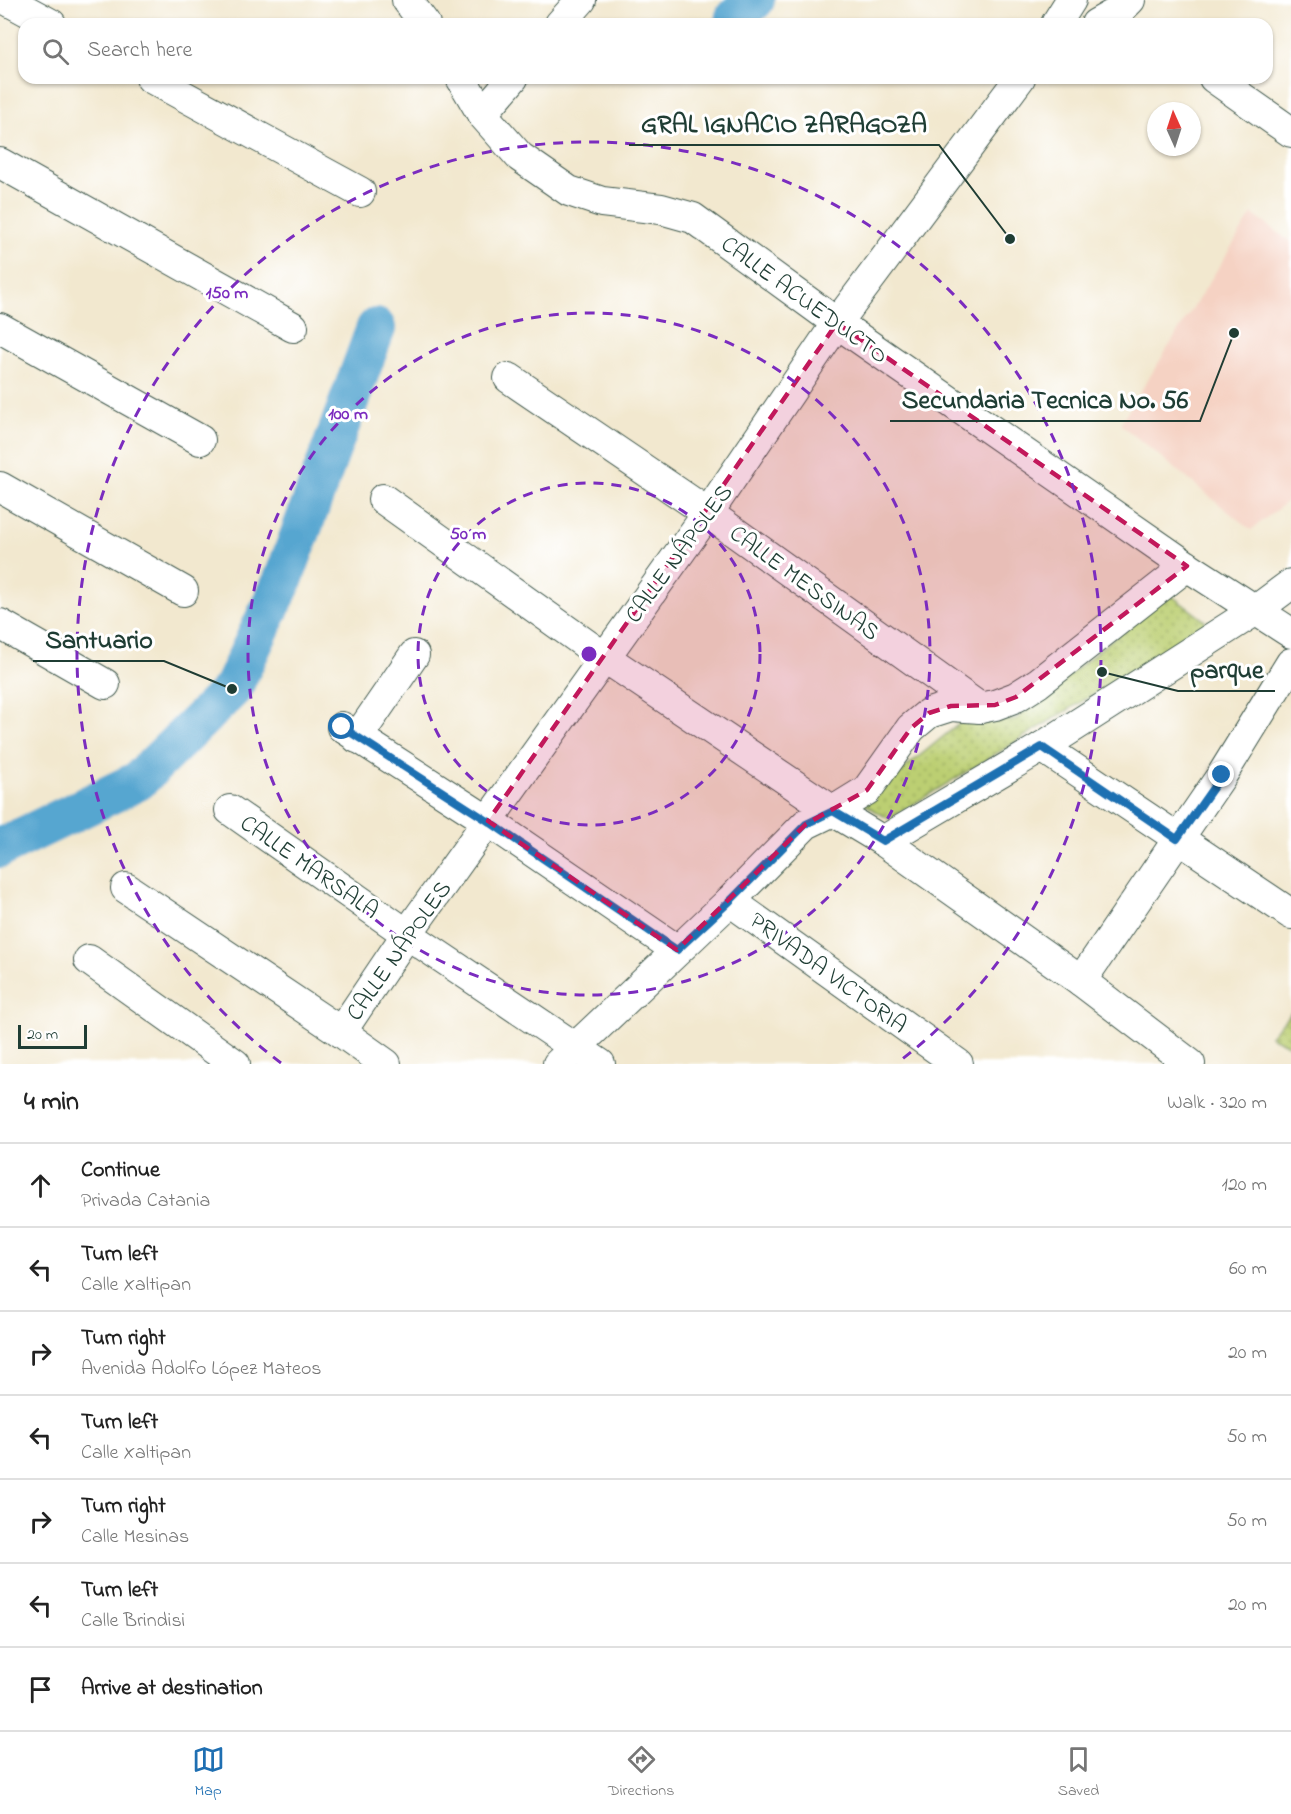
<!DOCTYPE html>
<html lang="en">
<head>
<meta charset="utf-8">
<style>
	:root { --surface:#fff; --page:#f6f6f6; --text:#222; --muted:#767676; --line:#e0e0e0; --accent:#1f6fb2 }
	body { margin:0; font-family:"Indie Flower",sans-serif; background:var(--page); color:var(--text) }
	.compass { position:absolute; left:1147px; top:102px; width:54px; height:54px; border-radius:50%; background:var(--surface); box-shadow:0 2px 4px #0004; rotate:357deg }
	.scale { position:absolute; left:18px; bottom:15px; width:69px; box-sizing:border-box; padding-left:6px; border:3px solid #1f3d34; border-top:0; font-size:16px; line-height:21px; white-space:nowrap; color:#1f3d34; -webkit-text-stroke:4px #fff; paint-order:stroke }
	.stop { position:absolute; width:18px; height:18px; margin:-14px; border:4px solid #1f6fb2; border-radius:50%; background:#fff }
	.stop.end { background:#1f6fb2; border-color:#fff; box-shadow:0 2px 6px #0008 }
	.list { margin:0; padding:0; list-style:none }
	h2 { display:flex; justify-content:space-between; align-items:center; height:78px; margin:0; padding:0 24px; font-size:26px }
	h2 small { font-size:20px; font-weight:400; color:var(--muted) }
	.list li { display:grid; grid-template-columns:39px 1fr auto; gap:18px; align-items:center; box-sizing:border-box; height:84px; padding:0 24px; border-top:2px solid var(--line) }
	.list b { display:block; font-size:22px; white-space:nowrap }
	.list p { margin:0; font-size:20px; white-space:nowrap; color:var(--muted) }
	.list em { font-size:20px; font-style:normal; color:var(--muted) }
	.icon { flex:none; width:33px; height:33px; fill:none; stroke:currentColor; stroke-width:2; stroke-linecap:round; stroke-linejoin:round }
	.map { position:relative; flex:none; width:1291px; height:1064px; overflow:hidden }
	.search { position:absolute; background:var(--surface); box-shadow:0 2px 4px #0004; left:18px; right:18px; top:18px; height:66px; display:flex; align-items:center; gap:15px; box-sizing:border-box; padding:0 21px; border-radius:18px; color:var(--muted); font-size:22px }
	.sheet { height:666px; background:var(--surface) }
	nav { display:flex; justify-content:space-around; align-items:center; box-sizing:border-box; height:84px; border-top:2px solid var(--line); background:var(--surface); font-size:16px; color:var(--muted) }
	nav a { display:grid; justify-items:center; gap:3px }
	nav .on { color:var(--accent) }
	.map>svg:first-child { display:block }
</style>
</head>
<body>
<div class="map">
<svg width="1291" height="1064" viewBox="0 0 1291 1064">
	<defs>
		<pattern id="grass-dots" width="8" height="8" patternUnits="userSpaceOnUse" patternTransform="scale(1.5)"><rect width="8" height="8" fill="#bccf72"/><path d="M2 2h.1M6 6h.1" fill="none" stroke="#98a95e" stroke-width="1.8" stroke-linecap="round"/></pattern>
	</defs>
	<rect width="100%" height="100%" fill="#fff"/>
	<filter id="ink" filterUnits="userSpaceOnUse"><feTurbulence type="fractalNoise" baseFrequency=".0167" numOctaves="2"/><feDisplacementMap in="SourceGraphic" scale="12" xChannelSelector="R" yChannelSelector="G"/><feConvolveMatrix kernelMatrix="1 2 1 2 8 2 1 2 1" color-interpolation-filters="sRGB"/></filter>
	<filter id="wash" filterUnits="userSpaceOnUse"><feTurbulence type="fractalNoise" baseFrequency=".008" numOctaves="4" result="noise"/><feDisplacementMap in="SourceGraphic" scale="24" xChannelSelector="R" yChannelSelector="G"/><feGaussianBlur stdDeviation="1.35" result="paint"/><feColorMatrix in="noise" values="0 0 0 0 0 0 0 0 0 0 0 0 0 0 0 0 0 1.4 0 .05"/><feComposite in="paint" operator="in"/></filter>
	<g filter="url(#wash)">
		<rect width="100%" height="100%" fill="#f2e8cf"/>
		<path fill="#f5d2c3" d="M1252 214 1291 242V498L1251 530 1120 424Z"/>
		<g fill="url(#grass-dots)" stroke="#6e8653" stroke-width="1.5">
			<path d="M1168 593 1209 624 889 819 862 803 960 723 1015 720Z"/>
			<path d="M1291 1013V1046L1270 1036Z"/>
		</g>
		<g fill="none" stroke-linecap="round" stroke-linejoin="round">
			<g stroke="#56a6d0" stroke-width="40">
				<path d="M735 17 755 0"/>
				<path d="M0 848 138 781 232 689 283 580 376 328"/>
			</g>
		</g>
	</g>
	<g filter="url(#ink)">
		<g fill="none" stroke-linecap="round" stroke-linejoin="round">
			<defs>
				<g id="minor">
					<path d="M7 0 51 24"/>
					<path d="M407 0 425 24"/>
					<path d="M560 24 581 0"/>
					<path d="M1056 24 1071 0"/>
					<path d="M1096 24 1119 11 1130 0"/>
					<path d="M151 78 360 192"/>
					<path d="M461 78 482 114 520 157 569 191 602 202 661 209 693 218 837 323 1187 566 1291 633"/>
					<path d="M1214 78 1291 132"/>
					<path d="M482 114 513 78"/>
					<path d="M0 163 293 327"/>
					<path d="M0 328 200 440"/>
					<path d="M509 378 708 513 980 708"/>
					<path d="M0 487 183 591"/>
					<path d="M383 499 604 657 833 811 883 841 1081 981 1190 1064"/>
					<path d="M0 624 105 684"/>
					<path d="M342 727 488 821 677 950"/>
					<path d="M357 738 414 655"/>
					<path d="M1042 747 1291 914"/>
					<path d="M230 810 407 934 600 1064"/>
					<path d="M883 841 1042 747 1256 610 1291 584"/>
					<path d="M126 888 341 1032 386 1064"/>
					<path d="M730 901 958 1064"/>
					<path d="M89 960 235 1064"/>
					<path d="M1081 981 1222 775 1291 663"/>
					<path d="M341 1032 407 934 708 513 837 323 1020 78"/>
					<path d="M558 1064 730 901 806 824 833 811 867 790 911 728 929 713 951 706 980 708 995 705 1016 697 1038 683 1187 566"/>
				</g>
			</defs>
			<use href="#minor" stroke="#3f574b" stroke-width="32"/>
			<use href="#minor" stroke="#fff" stroke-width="30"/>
		</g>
	</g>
	<g fill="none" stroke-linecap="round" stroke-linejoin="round" filter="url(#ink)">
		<path stroke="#1f6fb2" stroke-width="8" d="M342 727 488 821 677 950 730 901 806 824 833 811 883 841 1042 747 1177 839 1222 775"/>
	</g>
	<path fill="#c2185b" fill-opacity="0.2" stroke="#c2185b" stroke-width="4.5" stroke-dasharray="12 8" stroke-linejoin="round" d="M837 323 1187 566 1016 697 995 705 951 706 929 713 911 728 867 790 806 824 677 950 488 821Z"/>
	<g fill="none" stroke="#7b2cbf" stroke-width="3" stroke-dasharray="10 8">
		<circle cx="589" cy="654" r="171"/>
		<circle cx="589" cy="654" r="341"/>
		<path d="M281 1063A512 512 0 1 1 897 1063"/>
	</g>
	<g text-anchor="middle" stroke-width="6" stroke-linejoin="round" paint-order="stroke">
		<g font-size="24" fill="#1f3d34" stroke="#fff">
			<text transform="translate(805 299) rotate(36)" y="8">CALLE ACUEDUCTO</text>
			<text transform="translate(678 553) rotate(-54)" y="8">CALLE NÁPOLES</text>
			<text transform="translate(805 582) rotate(36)" y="8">CALLE MESSINAS</text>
			<text transform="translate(310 866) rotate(35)" y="8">CALLE MARSALA</text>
			<text transform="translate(398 950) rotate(-55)" y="8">CALLE NÁPOLES</text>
			<text transform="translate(829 972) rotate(36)" y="8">PRIVADA VICTORIA</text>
		</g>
	</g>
	<circle cx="589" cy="654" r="9" fill="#7b2cbf" stroke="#fff" stroke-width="3"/>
	<g font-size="18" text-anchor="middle" font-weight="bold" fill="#7b2cbf" stroke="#fff" stroke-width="6" stroke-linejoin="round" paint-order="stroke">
		<text x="227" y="298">150 m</text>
		<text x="348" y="419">100 m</text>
		<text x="468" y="539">50 m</text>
	</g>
	<path fill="none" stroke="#1f3d34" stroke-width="2" d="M1010 239L939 145H629M1234 333L1200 421H890M232 689L164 661H33M1102 672L1178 691H1275"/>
	<g fill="#1f3d34" stroke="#fff" stroke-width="2">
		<circle cx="1010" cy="239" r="6"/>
		<circle cx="1234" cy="333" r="6"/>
		<circle cx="232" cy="689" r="6"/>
		<circle cx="1102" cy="672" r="6"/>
	</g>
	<g font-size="26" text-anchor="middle" font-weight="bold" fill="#1f3d34" stroke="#fff" stroke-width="6" stroke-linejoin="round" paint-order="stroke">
		<text x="784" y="132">GRAL IGNACIO ZARAGOZA</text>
		<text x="1045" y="408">Secundaria Tecnica No. 56</text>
		<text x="99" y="648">Santuario</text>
		<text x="1227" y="678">parque</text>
	</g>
</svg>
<svg class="compass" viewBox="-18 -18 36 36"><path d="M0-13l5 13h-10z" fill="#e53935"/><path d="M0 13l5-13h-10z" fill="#767676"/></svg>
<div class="scale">20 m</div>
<div class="stop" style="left:342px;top:727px"></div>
<div class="stop end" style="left:1222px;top:775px"></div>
<div class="search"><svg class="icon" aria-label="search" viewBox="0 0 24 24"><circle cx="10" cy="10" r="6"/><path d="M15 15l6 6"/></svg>Search here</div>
</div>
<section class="sheet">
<h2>4 min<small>Walk · 320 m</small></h2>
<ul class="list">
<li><svg class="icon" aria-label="ahead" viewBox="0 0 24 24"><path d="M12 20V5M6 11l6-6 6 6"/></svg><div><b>Continue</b><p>Privada Catania</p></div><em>120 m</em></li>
<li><svg class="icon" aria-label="left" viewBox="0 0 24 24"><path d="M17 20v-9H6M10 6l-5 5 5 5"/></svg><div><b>Turn left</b><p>Calle Xaltipan</p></div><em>60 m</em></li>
<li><svg class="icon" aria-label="right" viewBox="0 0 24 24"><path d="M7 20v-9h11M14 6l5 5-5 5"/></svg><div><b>Turn right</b><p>Avenida Adolfo López Mateos</p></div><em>20 m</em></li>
<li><svg class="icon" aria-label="left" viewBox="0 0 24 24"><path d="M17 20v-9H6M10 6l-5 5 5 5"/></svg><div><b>Turn left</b><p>Calle Xaltipan</p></div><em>50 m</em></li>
<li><svg class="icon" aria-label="right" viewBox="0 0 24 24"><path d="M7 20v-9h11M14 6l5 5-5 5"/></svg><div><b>Turn right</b><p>Calle Mesinas</p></div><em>50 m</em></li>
<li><svg class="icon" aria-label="left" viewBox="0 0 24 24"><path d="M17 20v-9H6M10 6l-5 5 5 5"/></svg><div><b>Turn left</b><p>Calle Brindisi</p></div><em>20 m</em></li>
<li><svg class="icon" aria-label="arrive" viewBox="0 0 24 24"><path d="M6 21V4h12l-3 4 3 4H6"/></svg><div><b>Arrive at destination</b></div></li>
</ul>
</section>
<nav>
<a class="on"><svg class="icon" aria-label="map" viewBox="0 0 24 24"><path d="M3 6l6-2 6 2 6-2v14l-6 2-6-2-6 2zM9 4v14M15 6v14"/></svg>Map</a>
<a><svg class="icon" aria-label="directions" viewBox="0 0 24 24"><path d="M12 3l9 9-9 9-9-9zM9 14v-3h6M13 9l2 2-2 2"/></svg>Directions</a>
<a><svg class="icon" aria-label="saved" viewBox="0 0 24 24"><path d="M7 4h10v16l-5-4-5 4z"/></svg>Saved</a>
</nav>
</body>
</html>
